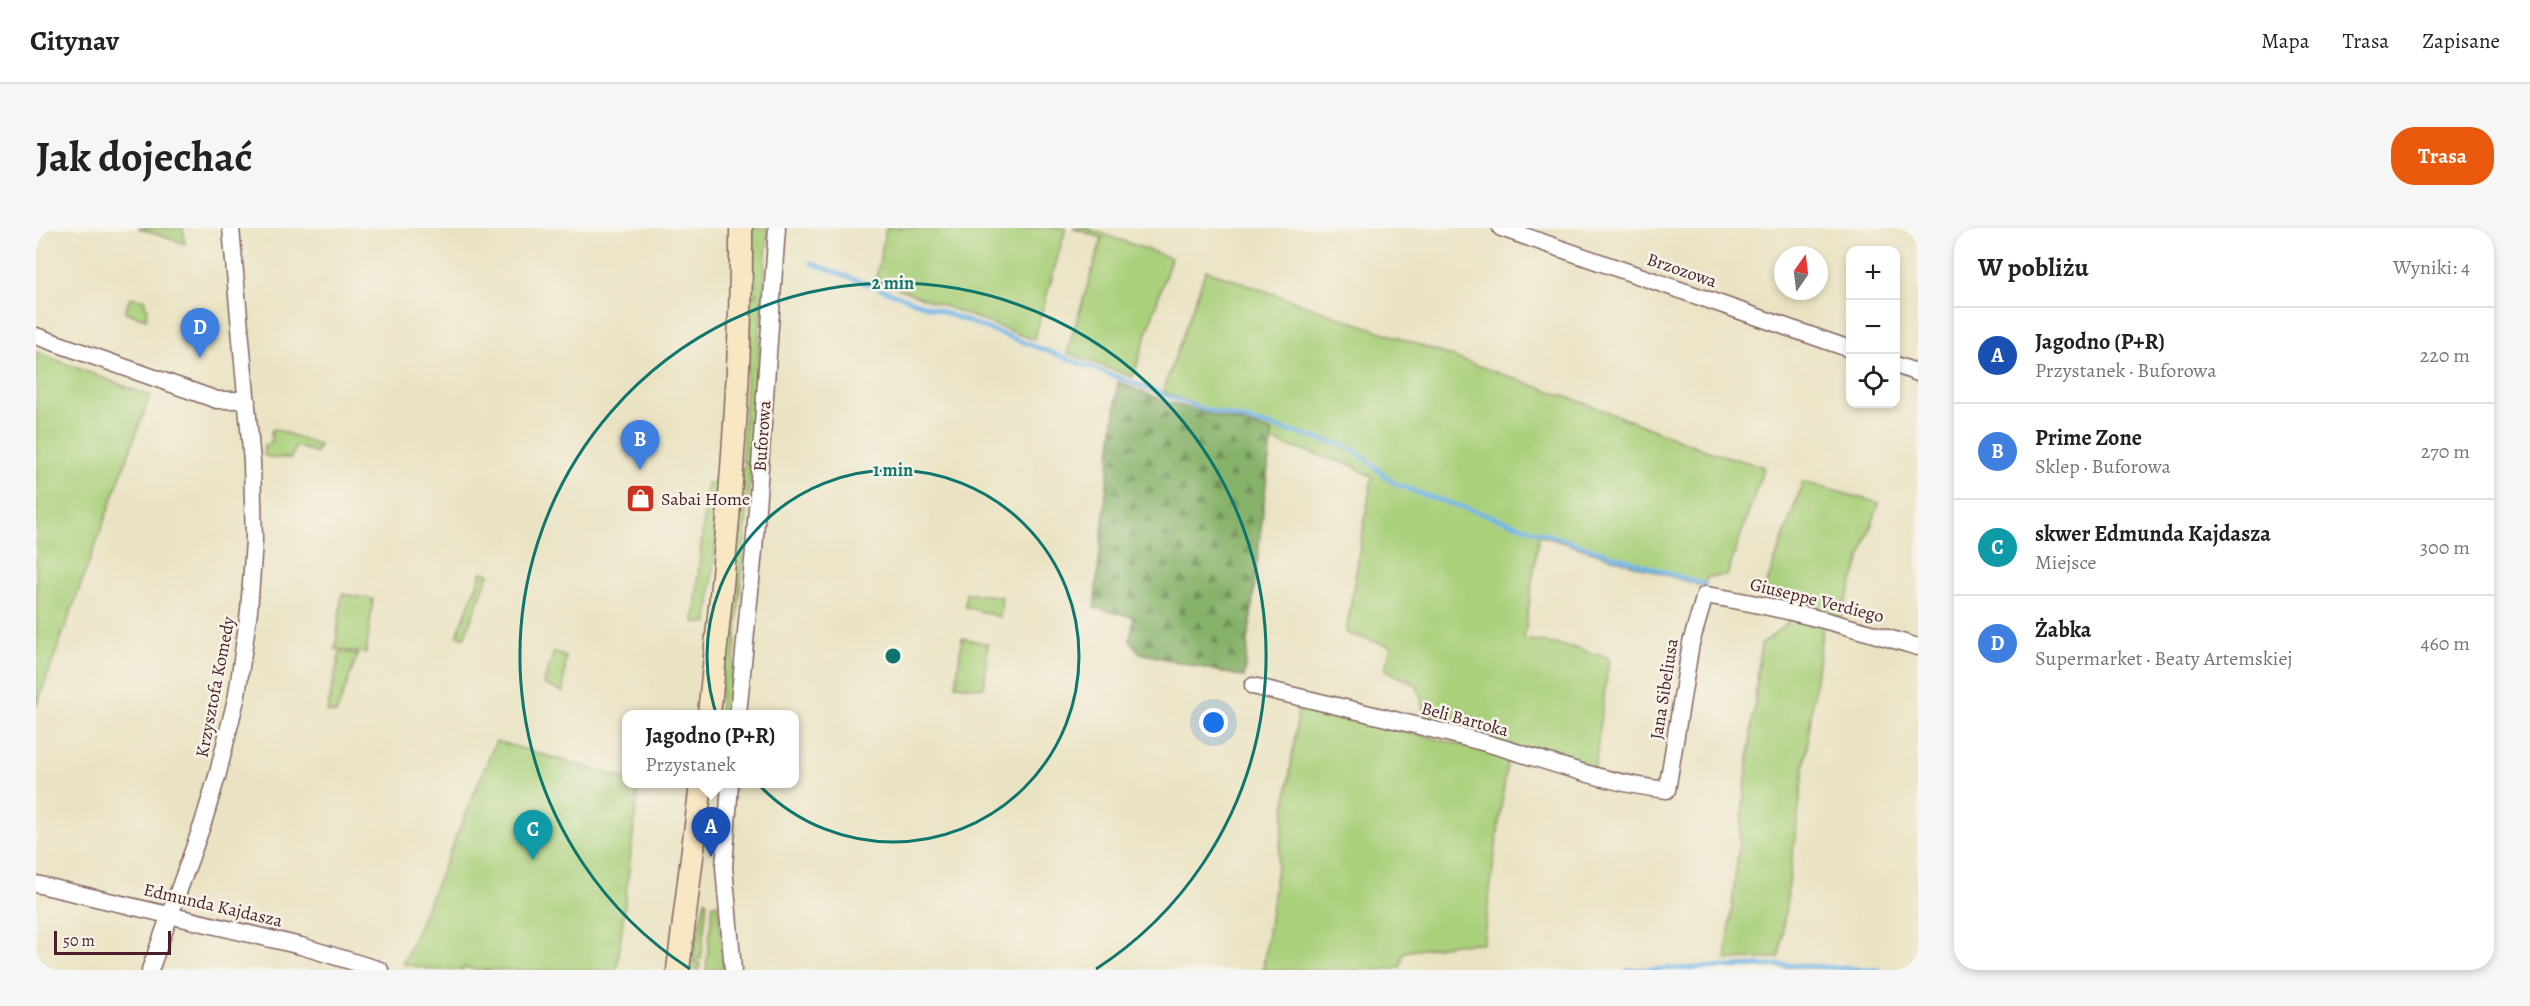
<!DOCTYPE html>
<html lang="pl">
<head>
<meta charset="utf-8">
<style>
	:root { --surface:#fff; --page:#f6f6f6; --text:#222; --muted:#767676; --line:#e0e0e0; --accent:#ea580c }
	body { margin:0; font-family:Alegreya,serif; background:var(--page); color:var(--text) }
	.controls { position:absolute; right:18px; top:18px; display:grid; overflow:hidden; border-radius:12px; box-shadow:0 3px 9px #0003 }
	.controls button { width:54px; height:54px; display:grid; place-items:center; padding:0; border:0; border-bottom:2px solid var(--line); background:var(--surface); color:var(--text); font:30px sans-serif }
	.compass { position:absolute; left:1738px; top:18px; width:54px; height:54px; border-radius:50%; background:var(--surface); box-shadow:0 3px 9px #0003; rotate:14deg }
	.scale { position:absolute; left:18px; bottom:15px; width:117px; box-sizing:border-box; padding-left:6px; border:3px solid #4a1f2b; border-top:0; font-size:16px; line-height:21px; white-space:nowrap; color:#4a1f2b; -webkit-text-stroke:4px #f7f3e8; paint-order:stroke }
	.you { position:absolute; left:1178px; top:495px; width:21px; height:21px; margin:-15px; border:4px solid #fff; border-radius:50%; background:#1a73e8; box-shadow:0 0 0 9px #1a73e833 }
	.badge { display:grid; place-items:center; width:39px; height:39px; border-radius:50%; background:var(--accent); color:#fff; font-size:20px; font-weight:700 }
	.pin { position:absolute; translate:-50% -50px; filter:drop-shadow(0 2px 3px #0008) }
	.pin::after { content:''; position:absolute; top:32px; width:21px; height:18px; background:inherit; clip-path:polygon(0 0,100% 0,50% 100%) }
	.popup { position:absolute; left:586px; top:482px; width:177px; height:78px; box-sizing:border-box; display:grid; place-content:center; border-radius:12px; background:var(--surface); filter:drop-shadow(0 2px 4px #0005); font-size:20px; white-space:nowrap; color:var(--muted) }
	.popup b { font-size:22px; color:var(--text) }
	.popup::after { content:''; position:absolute; left:50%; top:100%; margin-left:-12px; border:12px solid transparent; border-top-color:var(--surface) }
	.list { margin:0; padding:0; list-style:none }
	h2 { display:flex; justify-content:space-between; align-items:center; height:78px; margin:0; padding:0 24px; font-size:26px }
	h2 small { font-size:20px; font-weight:400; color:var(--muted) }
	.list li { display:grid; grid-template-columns:39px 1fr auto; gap:18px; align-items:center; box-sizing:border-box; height:96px; padding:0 24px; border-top:2px solid var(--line) }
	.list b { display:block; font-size:22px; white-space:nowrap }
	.list p { margin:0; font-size:20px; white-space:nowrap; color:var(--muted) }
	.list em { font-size:20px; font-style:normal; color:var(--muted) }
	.icon { flex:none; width:33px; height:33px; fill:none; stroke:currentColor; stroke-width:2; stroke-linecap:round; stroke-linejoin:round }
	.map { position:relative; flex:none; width:1882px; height:742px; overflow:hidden; border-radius:24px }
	header { display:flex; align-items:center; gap:36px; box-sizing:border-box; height:84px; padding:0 30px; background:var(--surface); border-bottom:2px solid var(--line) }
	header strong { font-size:28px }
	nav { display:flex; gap:33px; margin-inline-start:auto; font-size:21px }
	.intro { display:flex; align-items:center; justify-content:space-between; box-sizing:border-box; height:144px; padding:0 36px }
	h1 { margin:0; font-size:42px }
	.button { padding:15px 27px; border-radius:24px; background:var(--accent); color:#fff; font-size:21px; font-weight:700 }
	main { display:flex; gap:36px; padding:0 36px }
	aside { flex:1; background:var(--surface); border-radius:24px; box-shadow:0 3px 9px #0003 }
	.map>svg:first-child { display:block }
</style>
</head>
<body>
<header>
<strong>Citynav</strong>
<nav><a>Mapa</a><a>Trasa</a><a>Zapisane</a></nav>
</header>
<div class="intro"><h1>Jak dojechać</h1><a class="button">Trasa</a></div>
<main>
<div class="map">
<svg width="1882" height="742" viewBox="0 0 1882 742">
	<defs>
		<pattern id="forest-firs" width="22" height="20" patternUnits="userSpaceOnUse" patternTransform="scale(1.5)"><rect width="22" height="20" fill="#87b26b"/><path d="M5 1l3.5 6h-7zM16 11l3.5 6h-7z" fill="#709058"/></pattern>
	</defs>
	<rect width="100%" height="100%" fill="#f7f3e8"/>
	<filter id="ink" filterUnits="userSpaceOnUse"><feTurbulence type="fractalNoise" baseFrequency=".0167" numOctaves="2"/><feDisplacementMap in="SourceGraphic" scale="12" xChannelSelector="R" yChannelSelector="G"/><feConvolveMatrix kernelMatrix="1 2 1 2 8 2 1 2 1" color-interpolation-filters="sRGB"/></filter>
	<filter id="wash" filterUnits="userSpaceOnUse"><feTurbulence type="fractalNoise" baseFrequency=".008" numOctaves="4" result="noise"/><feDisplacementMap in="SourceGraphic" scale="24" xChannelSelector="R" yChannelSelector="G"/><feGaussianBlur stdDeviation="1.35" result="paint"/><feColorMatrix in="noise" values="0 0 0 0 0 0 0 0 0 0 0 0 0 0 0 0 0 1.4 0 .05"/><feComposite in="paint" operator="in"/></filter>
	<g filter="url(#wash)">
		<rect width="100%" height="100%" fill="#eae3c3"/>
		<g fill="#aad07b" stroke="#7a7853" stroke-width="1.5">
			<path d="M102 0H147L149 16Z"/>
			<path d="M716 0H732L727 72H725L726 75 721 153H719L721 157 715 235 713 237 715 238 694 479 691 481 694 482V486H683L706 239 711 238V234H706L714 69 719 68 720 65 715 64V58H719L720 55 715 53Z"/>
			<path d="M850 0H1030L998 112 840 52Z"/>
			<path d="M1037 0H1050L1135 30 1097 149 1031 125 1066 10Z"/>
			<path d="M1170 42 1554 177 1672 223 1728 239 1691 348 1671 349 1668 359 1503 307 1488 411 1535 419 1573 430 1558 544 1393 498 1381 457 1349 442 1355 418 1310 405 1336 249 1318 238 1235 213 1236 204 1164 180 1127 163Z"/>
			<path d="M94 69 109 72V79L112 80 110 91 89 84Z"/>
			<path d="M0 124 114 168 0 479Z"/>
			<path d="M239 201 283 217 280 225 260 218 255 230H235L228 227V217L236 214 235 203Z"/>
			<path d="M1767 254 1843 275 1804 392 1761 370 1729 361Z"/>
			<path d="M671 255 685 256 672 395 658 394Z"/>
			<path d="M446 344 453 346 428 410 421 407Z"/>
			<path d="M930 365 966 369 964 389 929 379Z"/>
			<path d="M306 366 337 371 330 425 299 421Z"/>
			<path d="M1758 389 1787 397 1743 730 1690 732 1725 417Z"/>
			<path d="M926 410 952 416 948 460 920 457Z"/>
			<path d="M304 424 322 426 300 486 291 484Z"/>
			<path d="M518 424 530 429 527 464 507 456Z"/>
			<path d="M1263 478 1472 528 1447 715 1418 716 1368 724 1364 739 1346 742H1227Z"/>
			<path d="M460 513 591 551V556H603L581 742H440L428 739 427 742H400L367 736Z"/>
			<path d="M669 672 671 675 665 731H660L659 735H664L663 742H654Z"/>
			<path d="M677 676H682L688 739 684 740V742H670Z"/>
		</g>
		<path fill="url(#forest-firs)" stroke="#68684b" stroke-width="1.5" d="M1082 154 1128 173 1236 204 1208 449 1104 425 1094 412 1098 389 1058 380Z"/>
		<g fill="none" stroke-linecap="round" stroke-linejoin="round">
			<g stroke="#74b6e9" stroke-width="4.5">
				<path d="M775 35 1164 180 1310 218 1328 229 1356 254 1385 266 1669 357"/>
				<path d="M1591 742 1751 737 1843 742"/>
			</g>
		</g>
	</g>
	<g filter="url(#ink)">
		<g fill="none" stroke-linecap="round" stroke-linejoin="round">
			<defs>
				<g id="street">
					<path d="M1465 0 1814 121"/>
					<path d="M0 108 181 172H211"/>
					<path d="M1860 137 1882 145"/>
					<path d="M1217 458C1293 476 1370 494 1446 514 1508 531 1567 555 1631 562L1655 415 1669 367C1742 378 1812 398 1882 419"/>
					<path d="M702 486 718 322 741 0"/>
					<path d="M694 556 688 639 697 742"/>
					<path d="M0 656 265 718 344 742"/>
					<path d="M114 742 167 595 182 545 201 467 213 383 218 313 216 234 195 0"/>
				</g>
				<g id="secondary">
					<path d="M673 486C690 325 706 163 705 0"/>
					<path d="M642 742 665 556"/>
				</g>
			</defs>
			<use href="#street" stroke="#826460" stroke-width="19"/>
			<use href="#secondary" stroke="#826460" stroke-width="25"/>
			<use href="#street" stroke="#fff" stroke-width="16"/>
			<use href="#secondary" stroke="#f8e7c3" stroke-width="22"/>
		</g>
	</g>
	<g fill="none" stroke="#0f766e" stroke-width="3">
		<circle cx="857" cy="428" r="186"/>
		<path d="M654 741A373 373 0 1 1 1060 741"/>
	</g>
	<defs>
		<symbol id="shop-square" viewBox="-11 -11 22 22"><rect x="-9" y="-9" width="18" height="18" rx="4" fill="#c8321e" stroke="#f7f3e8"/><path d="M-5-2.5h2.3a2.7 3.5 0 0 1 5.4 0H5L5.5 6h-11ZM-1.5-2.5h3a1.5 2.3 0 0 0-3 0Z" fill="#fff"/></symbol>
	</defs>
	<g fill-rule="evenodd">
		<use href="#shop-square" x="588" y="254" width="33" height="33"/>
	</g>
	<g text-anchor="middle" stroke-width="5" stroke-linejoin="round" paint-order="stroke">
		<g font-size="18" fill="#4a1f2b" stroke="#f7f3e8">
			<text transform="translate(1646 42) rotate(19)" y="6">Brzozowa</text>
			<text transform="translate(726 208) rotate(-86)" y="6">Buforowa</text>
			<text transform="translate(1781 372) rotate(14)" y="6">Giuseppe Verdiego</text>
			<text transform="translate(179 459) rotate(-79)" y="6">Krzysztofa Komedy</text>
			<text transform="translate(1628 461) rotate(-81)" y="6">Jana Sibeliusa</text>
			<text transform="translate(1429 491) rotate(15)" y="6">Beli Bartoka</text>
			<text transform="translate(177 677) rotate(13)" y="6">Edmunda Kajdasza</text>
		</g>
		<g font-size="18" fill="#4a1f2b" stroke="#f7f3e8" text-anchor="start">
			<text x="625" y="277">Sabai Home</text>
		</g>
	</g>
	<circle cx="857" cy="428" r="9" fill="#0f766e" stroke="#f7f3e8" stroke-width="3"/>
	<g font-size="18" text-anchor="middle" font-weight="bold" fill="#0f766e" stroke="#f7f3e8" stroke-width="5" stroke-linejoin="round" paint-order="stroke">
		<text x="857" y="61">2 min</text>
		<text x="857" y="248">1 min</text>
	</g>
</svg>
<div class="controls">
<button>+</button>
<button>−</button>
<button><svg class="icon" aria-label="locate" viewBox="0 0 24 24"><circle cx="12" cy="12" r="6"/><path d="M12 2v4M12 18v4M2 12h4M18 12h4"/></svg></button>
</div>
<svg class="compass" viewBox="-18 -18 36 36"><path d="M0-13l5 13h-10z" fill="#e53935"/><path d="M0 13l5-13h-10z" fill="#767676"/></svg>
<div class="scale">50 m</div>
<div class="you"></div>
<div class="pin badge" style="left:675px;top:629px;background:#1a4fb4">A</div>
<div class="popup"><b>Jagodno (P+R)</b>Przystanek</div>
<div class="pin badge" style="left:604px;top:242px;background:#3f7fe0">B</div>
<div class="pin badge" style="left:497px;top:632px;background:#0f9aa8">C</div>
<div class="pin badge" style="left:164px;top:130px;background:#3f7fe0">D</div>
</div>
<aside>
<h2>W pobliżu<small>Wyniki: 4</small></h2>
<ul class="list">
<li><span class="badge" style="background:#1a4fb4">A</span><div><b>Jagodno (P+R)</b><p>Przystanek · Buforowa</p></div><em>220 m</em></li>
<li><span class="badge" style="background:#3f7fe0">B</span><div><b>Prime Zone</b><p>Sklep · Buforowa</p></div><em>270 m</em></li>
<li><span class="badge" style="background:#0f9aa8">C</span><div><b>skwer Edmunda Kajdasza</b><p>Miejsce</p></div><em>300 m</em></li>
<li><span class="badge" style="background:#3f7fe0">D</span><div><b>Żabka</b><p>Supermarket · Beaty Artemskiej</p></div><em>460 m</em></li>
</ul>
</aside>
</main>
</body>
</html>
